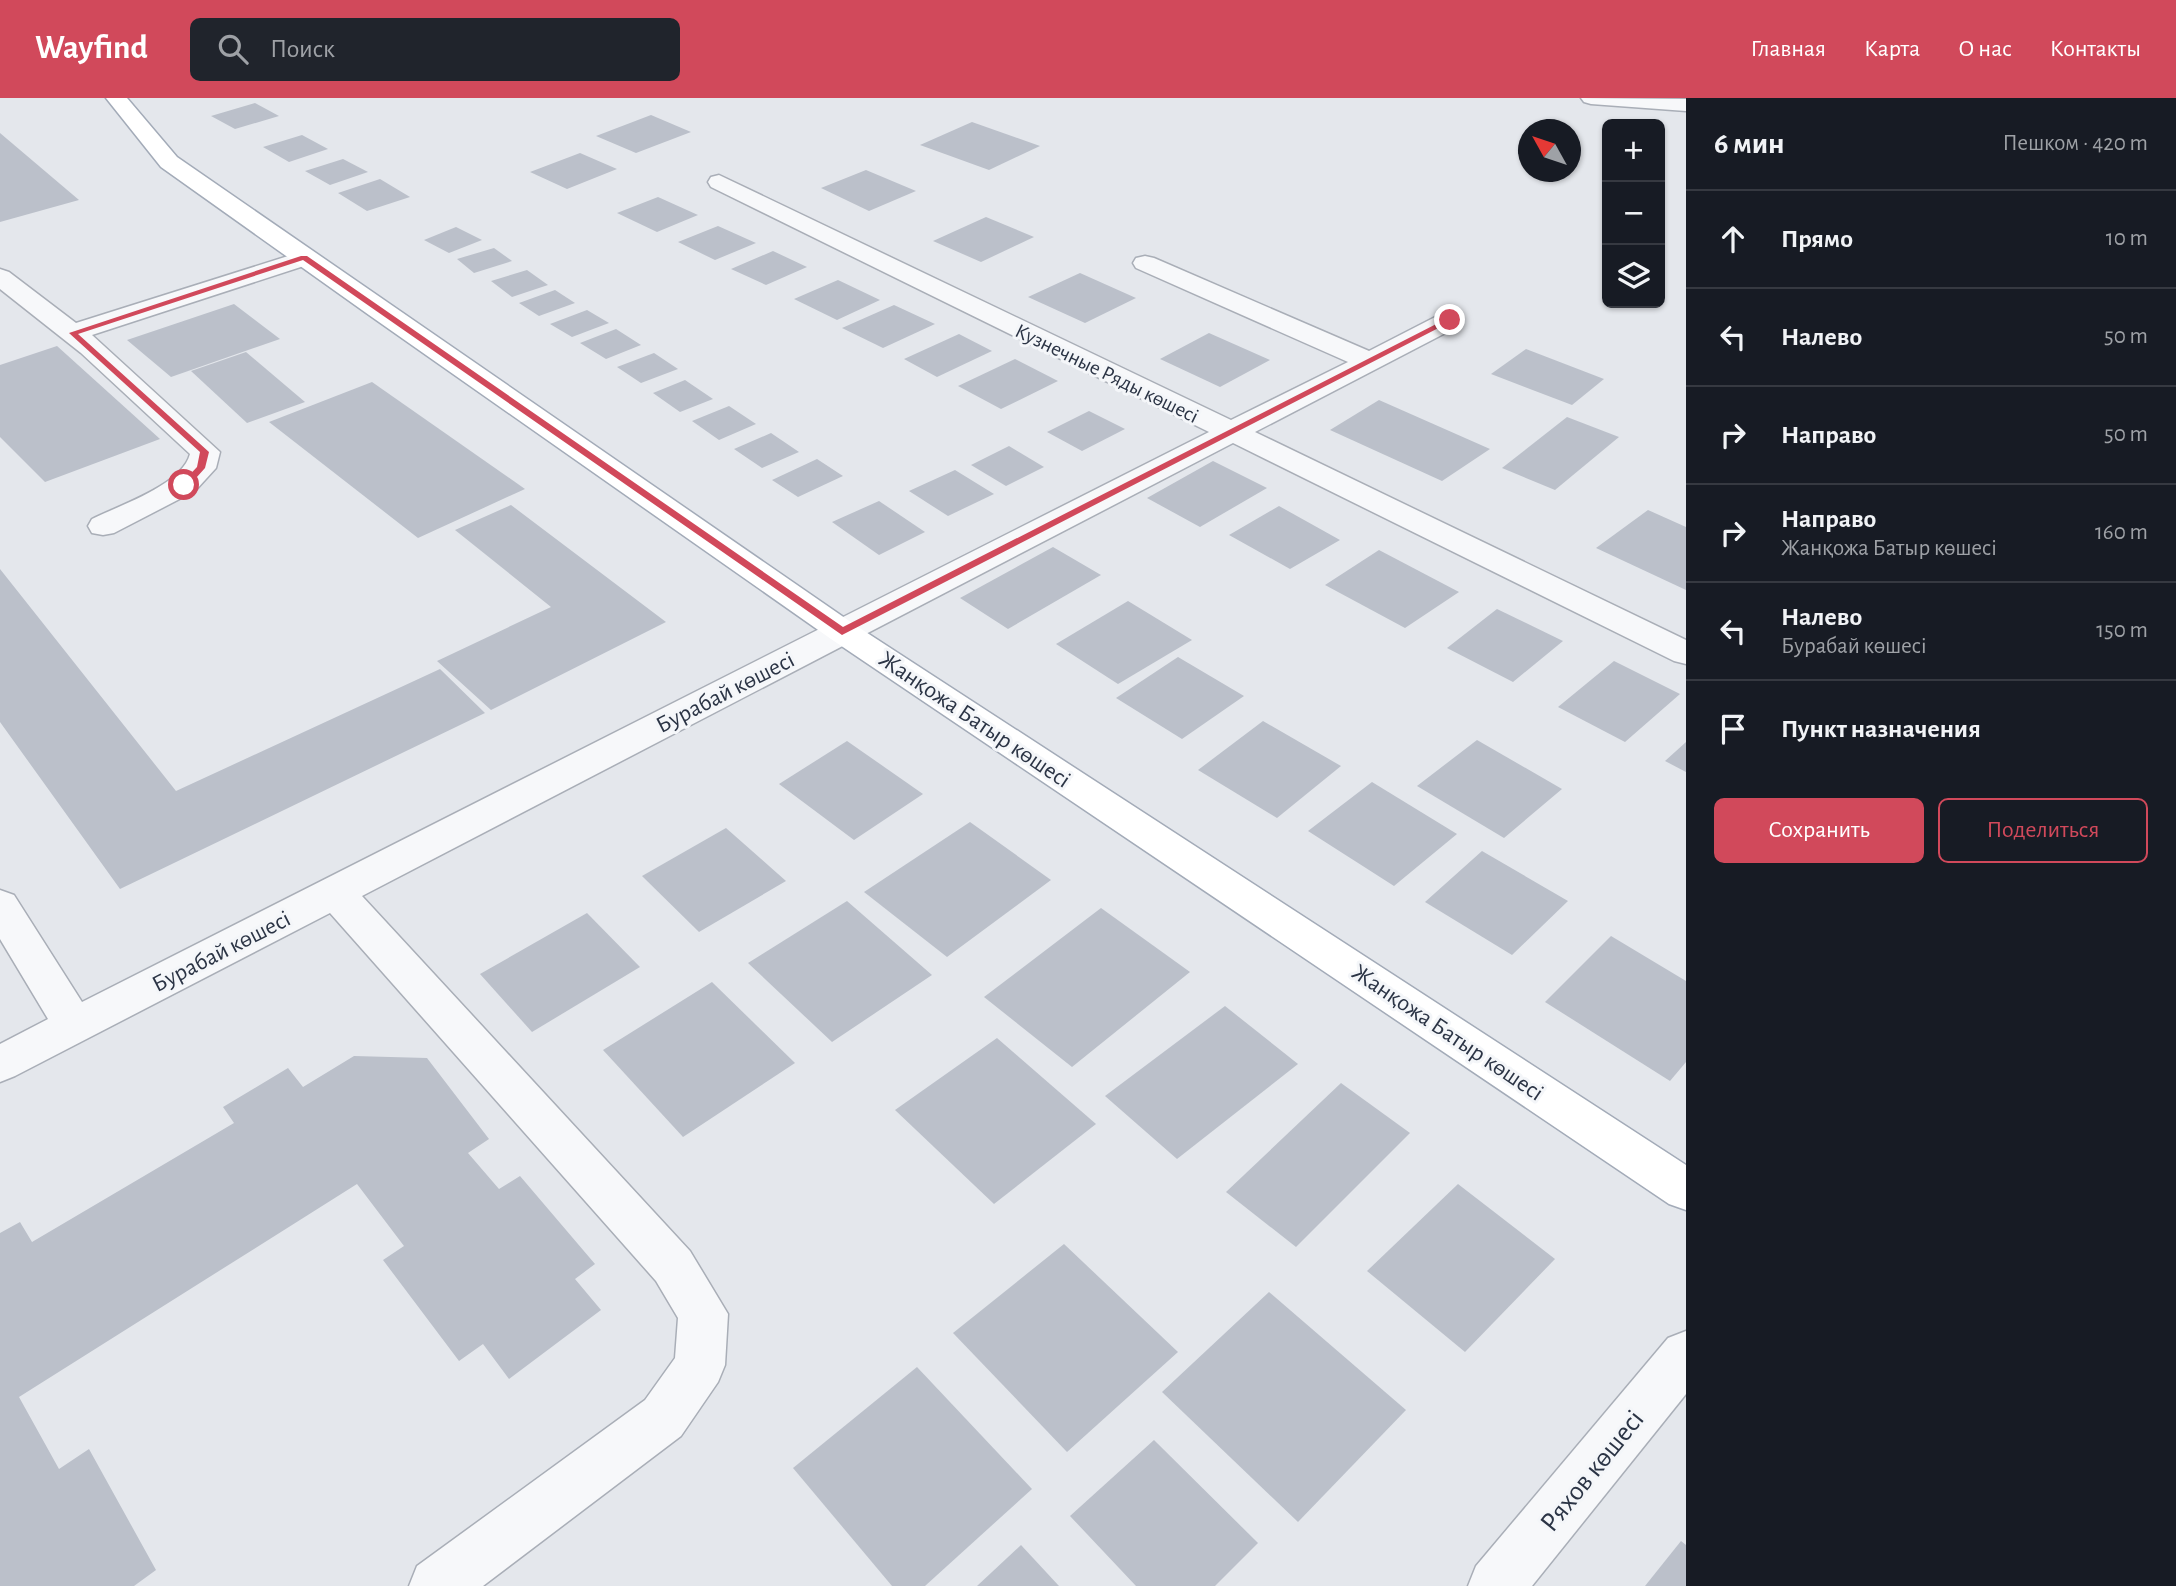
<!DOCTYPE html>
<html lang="ru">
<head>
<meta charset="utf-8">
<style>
	:root { --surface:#171b24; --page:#20242c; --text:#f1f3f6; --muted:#9ea1a6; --line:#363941; --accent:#d1495b }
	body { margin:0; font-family:"Alegreya Sans",sans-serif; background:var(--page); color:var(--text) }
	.controls { position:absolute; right:21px; top:21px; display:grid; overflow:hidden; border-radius:10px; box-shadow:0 2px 5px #0004 }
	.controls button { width:63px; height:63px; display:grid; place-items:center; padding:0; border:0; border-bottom:2px solid var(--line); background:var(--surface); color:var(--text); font:35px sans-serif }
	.compass { position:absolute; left:1518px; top:21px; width:63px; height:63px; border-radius:50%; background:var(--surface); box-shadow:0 2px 5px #0004; rotate:310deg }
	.stop { position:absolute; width:21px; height:21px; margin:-16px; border:5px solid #d1495b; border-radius:50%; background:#fff }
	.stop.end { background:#d1495b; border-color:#fff; box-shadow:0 2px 7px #0008 }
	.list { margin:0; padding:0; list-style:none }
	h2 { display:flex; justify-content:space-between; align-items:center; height:91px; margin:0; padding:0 28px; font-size:30px }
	h2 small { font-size:23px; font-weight:400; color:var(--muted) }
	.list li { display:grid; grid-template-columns:46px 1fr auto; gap:21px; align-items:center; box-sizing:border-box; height:98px; padding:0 28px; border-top:2px solid var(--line) }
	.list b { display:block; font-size:26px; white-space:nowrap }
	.list p { margin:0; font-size:23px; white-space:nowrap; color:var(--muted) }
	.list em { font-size:23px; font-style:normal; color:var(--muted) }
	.actions { display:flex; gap:14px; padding:21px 28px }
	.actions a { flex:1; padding:16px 0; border:2px solid var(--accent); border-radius:10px; text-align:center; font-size:24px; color:var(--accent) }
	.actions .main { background:var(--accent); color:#fff }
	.icon { flex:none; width:38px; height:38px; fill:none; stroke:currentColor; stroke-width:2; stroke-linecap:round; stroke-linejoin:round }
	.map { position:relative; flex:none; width:1686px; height:1488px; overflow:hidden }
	header { display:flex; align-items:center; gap:42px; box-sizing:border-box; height:98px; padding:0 35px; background:var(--accent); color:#fff }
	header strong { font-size:33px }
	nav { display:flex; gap:38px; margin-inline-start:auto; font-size:24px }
	.search { width:490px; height:63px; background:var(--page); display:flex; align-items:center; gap:18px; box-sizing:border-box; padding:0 24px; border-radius:10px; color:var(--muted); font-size:26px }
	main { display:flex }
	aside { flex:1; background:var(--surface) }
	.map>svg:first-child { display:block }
</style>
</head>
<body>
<header>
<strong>Wayfind</strong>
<div class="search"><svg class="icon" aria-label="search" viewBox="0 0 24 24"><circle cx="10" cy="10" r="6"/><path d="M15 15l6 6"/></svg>Поиск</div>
<nav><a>Главная</a><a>Карта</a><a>О нас</a><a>Контакты</a></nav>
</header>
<main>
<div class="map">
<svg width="1686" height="1488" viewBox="0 0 1686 1488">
	<rect width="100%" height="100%" fill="#e4e7ec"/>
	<g fill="#bbc0ca">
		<path d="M255 5 279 18 235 31 211 18Z"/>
		<path d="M651 17 691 34 636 55 596 38Z"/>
		<path d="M972 24 1040 48 989 72 920 47Z"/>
		<path d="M0 35 79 102 0 124Z"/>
		<path d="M302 37 328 51 289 64 263 49Z"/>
		<path d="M580 55 617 71 567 91 530 74Z"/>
		<path d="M343 61 368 74 330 87 305 73Z"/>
		<path d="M866 72 916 93 869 113 821 90Z"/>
		<path d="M380 81 410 99 367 113 338 95Z"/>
		<path d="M658 99 698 117 657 134 617 115Z"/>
		<path d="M986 119 1034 139 981 164 933 143Z"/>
		<path d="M718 128 756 145 715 162 678 144Z"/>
		<path d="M456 129 482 142 449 155 424 142Z"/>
		<path d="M494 150 512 163 474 175 457 161Z"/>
		<path d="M773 153 807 169 766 187 731 171Z"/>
		<path d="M527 172 548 187 512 199 491 183Z"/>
		<path d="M1080 175 1136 200 1085 225 1028 199Z"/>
		<path d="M838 182 880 202 837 222 794 201Z"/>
		<path d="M555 192 575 205 539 218 519 205Z"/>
		<path d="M234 206 280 241 171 279 127 242Z"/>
		<path d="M894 207 935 226 883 250 842 230Z"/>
		<path d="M587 212 609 225 572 239 550 226Z"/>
		<path d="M616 231 641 247 606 261 580 245Z"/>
		<path d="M1209 235 1270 262 1220 289 1160 261Z"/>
		<path d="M959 236 992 253 937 279 904 261Z"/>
		<path d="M57 248 67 257 160 341 45 384 0 339V267Z"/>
		<path d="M1526 251 1604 281 1572 307 1491 276Z"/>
		<path d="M246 254 305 304 247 325 191 273Z"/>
		<path d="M654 255 678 271 641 285 617 269Z"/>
		<path d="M1015 261 1058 283 1001 311 958 288Z"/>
		<path d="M685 282 713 301 680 314 653 295Z"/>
		<path d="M372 284 525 391 418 440 269 324Z"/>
		<path d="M1379 302 1490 351 1442 383 1330 332Z"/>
		<path d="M729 308 756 326 719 342 692 323Z"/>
		<path d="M1089 313 1125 331 1082 353 1047 334Z"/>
		<path d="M1567 319 1619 339 1555 392 1502 370Z"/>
		<path d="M771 335 799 354 762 370 734 351Z"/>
		<path d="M1009 348 1044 369 1006 388 971 367Z"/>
		<path d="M817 361 843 378 798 399 772 382Z"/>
		<path d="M1213 363 1267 390 1200 429 1147 400Z"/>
		<path d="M955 372 994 396 948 418 909 393Z"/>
		<path d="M879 403 925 434 879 457 832 424Z"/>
		<path d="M511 407 666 524 491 612 437 563 551 509 455 432Z"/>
		<path d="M1279 408 1340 442 1290 471 1229 437Z"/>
		<path d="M1648 412 1686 429V492L1596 450Z"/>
		<path d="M1053 449 1101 477 1008 531 960 500Z"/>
		<path d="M1379 452 1459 494 1405 530 1325 487Z"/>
		<path d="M0 471 176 693 440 571 485 615 120 791 0 624Z"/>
		<path d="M1128 503 1192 542 1118 586 1056 546Z"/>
		<path d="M1497 511 1563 543 1513 584 1447 550Z"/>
		<path d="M1178 559 1244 598 1182 641 1116 600Z"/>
		<path d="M1614 563 1680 596 1625 644 1558 609Z"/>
		<path d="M1263 623 1341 668 1277 720 1198 672Z"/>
		<path d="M1477 642 1562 691 1504 740 1417 688Z"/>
		<path d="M847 643 923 696 854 742 779 686Z"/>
		<path d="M1686 644V674L1665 663Z"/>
		<path d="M1372 684 1457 736 1394 788 1308 733Z"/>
		<path d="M970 724 1051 782 947 859 864 794Z"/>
		<path d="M726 730 786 783 699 834 642 778Z"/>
		<path d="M1482 753 1568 803 1512 857 1425 804Z"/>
		<path d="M847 803 932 877 832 944 748 865Z"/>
		<path d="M1101 810 1190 874 1072 969 984 899Z"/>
		<path d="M587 815 640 869 532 934 480 876Z"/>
		<path d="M1611 838 1686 883V964L1670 983 1545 904Z"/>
		<path d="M712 884 795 965 683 1039 603 952Z"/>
		<path d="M1225 908 1298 966 1177 1061 1105 998Z"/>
		<path d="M997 940 1096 1026 994 1106 895 1012Z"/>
		<path d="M354 958 427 960 489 1041 468 1055 499 1091 520 1078 595 1166 575 1181 601 1212 509 1281 483 1246 459 1263 383 1162 404 1148 357 1086 19 1299 59 1371 89 1351 156 1472 134 1488H0V1135L20 1124 32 1144 234 1025 223 1009 288 970 303 989Z"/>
		<path d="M1341 985 1410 1035 1296 1149 1226 1094Z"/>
		<path d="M1458 1086 1555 1161 1465 1254 1367 1173Z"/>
		<path d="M1064 1146 1178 1254 1067 1354 953 1235Z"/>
		<path d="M1269 1194 1406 1312 1298 1424 1162 1294Z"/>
		<path d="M917 1269 1032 1391 925 1488H892L793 1370Z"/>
		<path d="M1154 1342 1258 1445 1215 1488H1136L1070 1418Z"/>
		<path d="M1681 1443 1686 1447V1488H1645Z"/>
		<path d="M1021 1447 1059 1488H977Z"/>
	</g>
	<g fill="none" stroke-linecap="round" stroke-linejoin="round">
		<defs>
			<g id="minor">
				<path d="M1581 0 1686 1V13L1591 6 1584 4Z"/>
				<path d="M719 77 1231 322 1348 264 1136 170 1133 165 1136 160 1145 158 1154 160 1369 253 1441 216 1450 214 1459 216 1463 222 1459 228 1255 334 1686 542V566L1674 563 1233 345 362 798 690 1153 728 1216 725 1267 718 1284 681 1338 483 1488H409L417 1468 645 1302 675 1260 678 1220 656 1183 330 815 15 978 0 984V946L48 921 0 841V792L14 797 82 904 1209 334 711 89 708 84 711 79Z"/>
				<path d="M304 153 313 155 316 160 313 165 92 237 220 354 216 370 195 393 114 435 103 437 92 435 88 428 92 421C120 407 182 387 190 356L81 255 0 191V171L9 174 76 225Z"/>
				<path d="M1686 1233V1296L1532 1488H1468L1476 1468 1668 1240Z"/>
			</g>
			<path id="major" d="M106 0H127L177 59 855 527 1686 1067V1112L1669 1106 831 541 369 217 161 69Z"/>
		</defs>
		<use href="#minor" stroke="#a9aeb7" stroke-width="3"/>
		<use href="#major" stroke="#a3abb8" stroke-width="3"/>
		<use href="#minor" fill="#f7f8fa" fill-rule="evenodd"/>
		<use href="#major" fill="#fff" fill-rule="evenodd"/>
	</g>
	<path fill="#d1495b" d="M301 158H307L843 529 1448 220 1454 222 842 537 303 162 78 236 209 354 205 370 188 389H181V386L197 369 200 354 69 235Z"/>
	<g text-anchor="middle" stroke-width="6" stroke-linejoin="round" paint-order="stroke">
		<g font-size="21" fill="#2b3445" stroke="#f4f6f9">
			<text transform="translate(1107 275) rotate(26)" y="7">Кузнечные Ряды көшесі</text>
		</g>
		<g font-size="24" fill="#2b3445" stroke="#f4f6f9">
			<text transform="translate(725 594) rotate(-27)" y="8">Бурабай көшесі</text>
			<text transform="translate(975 621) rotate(34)" y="8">Жанқожа Батыр көшесі</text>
			<text transform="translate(221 853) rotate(-27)" y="8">Бурабай көшесі</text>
			<text transform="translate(1448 934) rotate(34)" y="8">Жанқожа Батыр көшесі</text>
		</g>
		<g font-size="28" fill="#2b3445" stroke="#f4f6f9">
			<text transform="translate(1591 1372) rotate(-51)" y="10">Ряхов көшесі</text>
		</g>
	</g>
</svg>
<div class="controls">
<button>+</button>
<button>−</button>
<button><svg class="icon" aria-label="layers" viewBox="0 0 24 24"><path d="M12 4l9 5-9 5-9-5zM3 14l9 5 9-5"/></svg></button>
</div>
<svg class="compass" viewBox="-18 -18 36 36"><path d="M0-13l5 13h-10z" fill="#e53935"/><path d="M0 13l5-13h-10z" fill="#9ea1a6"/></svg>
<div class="stop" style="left:184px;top:387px"></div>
<div class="stop end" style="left:1450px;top:222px"></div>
</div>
<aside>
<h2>6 мин<small>Пешком · 420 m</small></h2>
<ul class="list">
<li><svg class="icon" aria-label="ahead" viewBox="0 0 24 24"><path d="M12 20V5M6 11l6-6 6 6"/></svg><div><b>Прямо</b></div><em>10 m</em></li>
<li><svg class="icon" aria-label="left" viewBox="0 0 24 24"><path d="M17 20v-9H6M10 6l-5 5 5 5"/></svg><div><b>Налево</b></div><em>50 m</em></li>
<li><svg class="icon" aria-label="right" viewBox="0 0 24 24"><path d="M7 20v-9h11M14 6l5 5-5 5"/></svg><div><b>Направо</b></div><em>50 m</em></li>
<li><svg class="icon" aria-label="right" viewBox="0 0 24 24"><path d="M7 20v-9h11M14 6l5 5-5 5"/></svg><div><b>Направо</b><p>Жанқожа Батыр көшесі</p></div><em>160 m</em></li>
<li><svg class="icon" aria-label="left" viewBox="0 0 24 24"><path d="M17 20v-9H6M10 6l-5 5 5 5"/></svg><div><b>Налево</b><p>Бурабай көшесі</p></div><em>150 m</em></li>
<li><svg class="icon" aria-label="arrive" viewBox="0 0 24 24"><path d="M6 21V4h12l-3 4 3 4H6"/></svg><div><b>Пункт назначения</b></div></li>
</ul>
<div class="actions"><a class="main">Сохранить</a><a>Поделиться</a></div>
</aside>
</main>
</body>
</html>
